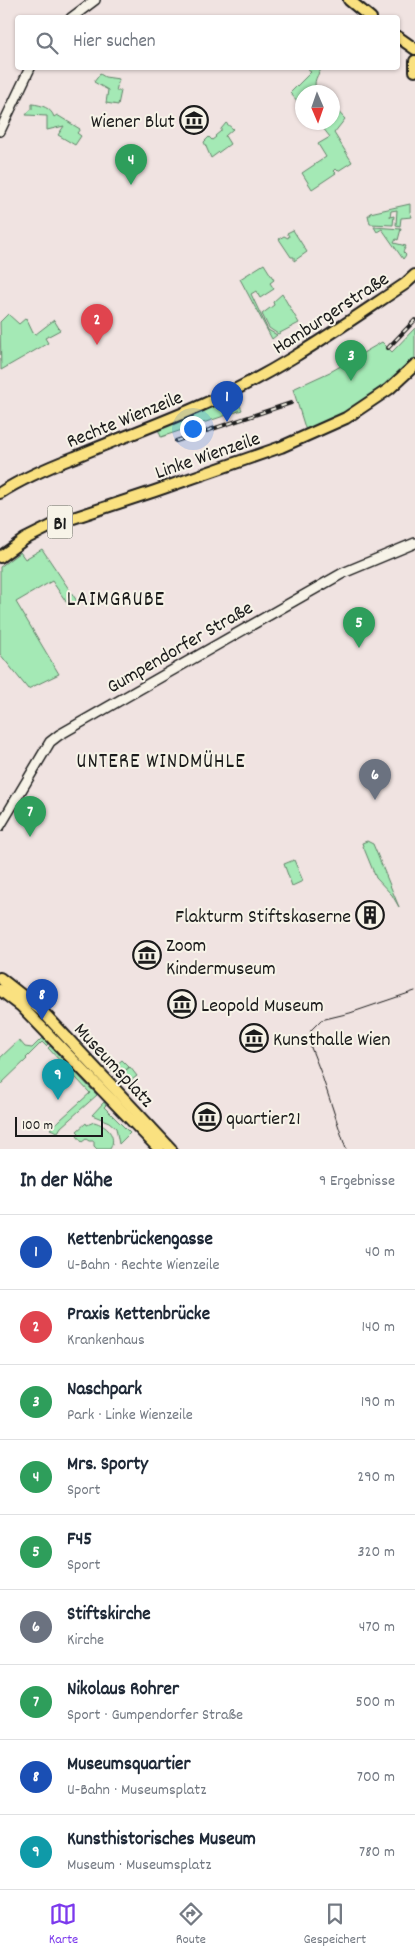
<!DOCTYPE html>
<html lang="de">
<head>
<meta charset="utf-8">
<style>
	:root { --surface:#fff; --page:#f2f2f3; --text:#1f2937; --muted:#747a83; --line:#e0e1e3; --accent:#7c3aed }
	body { margin:0; font-family:Dekko,sans-serif; background:var(--page); color:var(--text) }
	.compass { position:absolute; left:295px; top:85px; width:45px; height:45px; border-radius:50%; background:var(--surface); box-shadow:0 1px 4px #0004; rotate:178deg }
	.scale { position:absolute; left:15px; bottom:12px; width:88px; box-sizing:border-box; padding-left:5px; border:2px solid #1c1c1c; border-top:0; font-size:14px; line-height:18px; white-space:nowrap; color:#1c1c1c; -webkit-text-stroke:4px #f7f3e8; paint-order:stroke }
	.you { position:absolute; left:192px; top:428px; width:18px; height:18px; margin:-12px; border:4px solid #fff; border-radius:50%; background:#1a73e8; box-shadow:0 0 0 8px #1a73e833 }
	.badge { display:grid; place-items:center; width:32px; height:32px; border-radius:50%; background:var(--accent); color:#fff; font-size:16px; font-weight:700 }
	.pin { position:absolute; translate:-50% -41px; filter:drop-shadow(0 1px 2px #0008) }
	.pin::after { content:''; position:absolute; top:26px; width:18px; height:15px; background:inherit; clip-path:polygon(0 0,100% 0,50% 100%) }
	.list { margin:0; padding:0; list-style:none }
	h2 { display:flex; justify-content:space-between; align-items:center; height:65px; margin:0; padding:0 20px; font-size:21px }
	h2 small { font-size:16px; font-weight:400; color:var(--muted) }
	.list li { display:grid; grid-template-columns:32px 1fr auto; gap:15px; align-items:center; box-sizing:border-box; height:75px; padding:0 20px; border-top:1px solid var(--line) }
	.list b { display:block; font-size:19px; white-space:nowrap }
	.list p { margin:0; font-size:16px; white-space:nowrap; color:var(--muted) }
	.list em { font-size:16px; font-style:normal; color:var(--muted) }
	.icon { flex:none; width:28px; height:28px; fill:none; stroke:currentColor; stroke-width:2; stroke-linecap:round; stroke-linejoin:round }
	.map { position:relative; flex:none; width:415px; height:1149px; overflow:hidden }
	.search { position:absolute; background:var(--surface); box-shadow:0 1px 4px #0004; left:15px; right:15px; top:15px; height:55px; display:flex; align-items:center; gap:12px; box-sizing:border-box; padding:0 18px; border-radius:5px; color:var(--muted); font-size:19px }
	.sheet { height:740px; background:var(--surface) }
	nav { display:flex; justify-content:space-around; align-items:center; box-sizing:border-box; height:70px; border-top:1px solid var(--line); background:var(--surface); font-size:14px; color:var(--muted) }
	nav a { display:grid; justify-items:center; gap:2px }
	nav .on { color:var(--accent) }
	.map>svg:first-child { display:block }
</style>
</head>
<body>
<div class="map">
<svg width="415" height="1149" viewBox="0 0 415 1149">
	<rect width="100%" height="100%" fill="#f0e3e1"/>
	<filter id="ink" filterUnits="userSpaceOnUse"><feTurbulence type="fractalNoise" baseFrequency=".02" numOctaves="2"/><feDisplacementMap in="SourceGraphic" scale="10" xChannelSelector="R" yChannelSelector="G"/><feConvolveMatrix kernelMatrix="1 2 1 2 8 2 1 2 1" color-interpolation-filters="sRGB"/></filter>
	<g filter="url(#ink)">
		<g fill="#a4e9b5" stroke="#608268">
			<path d="M310 68H322C317 76 311 84 319 92H302V106L290 93 311 72 308 70Z"/>
			<path d="M100 74 105 77 119 79 116 91H121L118 105 106 103 108 90 94 82Z"/>
			<path d="M32 104C42 105 51 108 54 117L57 115 80 129 77 133 81 136 75 145 58 135 64 126 47 130V116L26 115 29 111 32 109Z"/>
			<path d="M333 106 345 119 334 133 352 162 338 171 336 169 334 171 336 173 312 189 302 173 326 157 318 144 330 137 319 123 332 122Z"/>
			<path d="M226 123 233 129 225 136 230 144 211 158 204 142 209 137 212 140 216 137 215 136 221 131V129Z"/>
			<path d="M410 204V212L412 217 401 218 400 226 396 225 397 210 391 211 390 217 394 216 393 225 370 224 368 215H371L370 213Z"/>
			<path d="M374 227 401 229 398 240 396 239 394 243 406 246 403 252 406 255 403 259 382 229 377 232Z"/>
			<path d="M293 230 307 252 294 261V257H291L279 239 284 236 288 238 289 236 287 233Z"/>
			<path d="M264 264 274 280 270 283 274 289 260 298 256 291 251 294 268 330 277 335 272 339 240 279Z"/>
			<path d="M282 294 299 323 278 334 269 328 262 314 274 305 273 302Z"/>
			<path d="M8 314 19 324 26 318 33 333 36 334 54 320 60 330 45 338 48 343 1 370 0 322Z"/>
			<path d="M415 328V358L390 382 348 412 306 431 293 389 332 371 382 342 392 352Z"/>
			<path d="M236 397 242 410 161 437 158 429 198 414Z"/>
			<path d="M42 549 77 601 69 606 52 581 16 602 59 674 28 689 0 654V567L20 552 25 559Z"/>
			<path d="M367 841 373 844 399 907 392 895 376 878 363 846 362 843Z"/>
			<path d="M294 860 303 881 292 886 284 864Z"/>
			<path d="M42 1038 48 1044 46 1046 42 1042 26 1058 27 1059 0 1085V1058L19 1040 25 1047 32 1048Z"/>
			<path d="M50 1046 97 1095 61 1127 58 1132 50 1129 90 1093 48 1048Z"/>
			<path d="M122 1060 129 1067 120 1075 130 1067 137 1076 129 1082 125 1078 123 1080 124 1083 111 1069Z"/>
			<path d="M104 1102 106 1105 104 1107 130 1133 119 1144 116 1128 109 1122 92 1115Z"/>
			<path d="M94 1122C106 1125 118 1136 110 1149H97L94 1146V1141H89L86 1139 82 1142 77 1136 79 1133 77 1131 86 1123 87 1125Z"/>
		</g>
		<g fill="none" stroke-linecap="round" stroke-linejoin="round">
			<defs>
				<g id="minor">
					<path d="M71 18 95 0"/>
					<path d="M0 131 30 68"/>
					<path d="M0 826 50 742 59 735 343 573 415 543"/>
				</g>
				<g id="major">
					<path d="M349 0 371 18"/>
					<path d="M398 37 415 49"/>
					<path d="M415 61V71"/>
					<path d="M0 493C23 478 49 467 75 457 117 439 160 424 202 405 275 374 339 328 405 284L415 275"/>
					<path d="M0 557 25 539 55 524 155 491 281 447 346 418 389 389 415 365"/>
					<path d="M0 978 42 1011 171 1149"/>
					<path d="M0 990 21 1006 159 1149"/>
				</g>
			</defs>
			<use href="#minor" stroke="#1c1c1c" stroke-width="12"/>
			<use href="#major" stroke="#1c1c1c" stroke-width="14"/>
			<use href="#minor" stroke="#f7f3e8" stroke-width="9"/>
			<use href="#major" stroke="#fae180" stroke-width="10"/>
			<path stroke="#1c1c1c" stroke-width="1" d="M346 1149 321 1073 310 1045 311 1030 321 1020 350 1013 415 991"/>
			<defs>
				<g id="rail">
					<path d="M388 348 415 320"/>
					<path d="M176 441 291 403"/>
				</g>
			</defs>
			<use href="#rail" stroke="#1c1c1c" stroke-width="4"/>
			<use href="#rail" stroke="#f7f3e8" stroke-width="2" stroke-dasharray="5.5" stroke-linecap="butt"/>
		</g>
	</g>
	<defs>
		<symbol id="museum-ring" viewBox="-11 -11 22 22"><circle r="9.5" fill="#f7f3e8" stroke="#1c1c1c" stroke-width="1.5"/><path d="M0-6L6-3V-2H-6V-3ZM-5-1h2V3h-2ZM-1-1h2V3h-2ZM3-1h2V3H3ZM-6 4H6V6H-6Z" fill="#1c1c1c"/></symbol>
		<symbol id="building-ring" viewBox="-11 -11 22 22"><circle r="9.5" fill="#f7f3e8" stroke="#1c1c1c" stroke-width="1.5"/><path d="M-4-6H4V6H1V3H-1V6H-4ZM-2.5-4.3h1.7v1.8h-1.7ZM.8-4.3h1.7v1.8H.8ZM-2.5-1h1.7V.8h-1.7ZM.8-1h1.7V.8H.8Z" fill="#1c1c1c"/></symbol>
	</defs>
	<g fill-rule="evenodd">
		<use href="#museum-ring" x="178" y="104" width="32" height="32"/>
		<use href="#building-ring" x="354" y="899" width="32" height="32"/>
		<use href="#museum-ring" x="131" y="939" width="32" height="32"/>
		<use href="#museum-ring" x="166" y="988" width="32" height="32"/>
		<use href="#museum-ring" x="238" y="1022" width="32" height="32"/>
		<use href="#museum-ring" x="191" y="1101" width="32" height="32"/>
	</g>
	<g text-anchor="middle" stroke-width="4" stroke-linejoin="round" paint-order="stroke">
		<rect fill="#f7f3e8" stroke="#5e5c59" stroke-width="1" x="47.5" y="505.5" width="25" height="33" rx="4"/>
		<g font-size="19" font-weight="bold" fill="#1c1c1c">
			<text x="60" y="529">B1</text>
		</g>
		<g font-size="20" fill="#1c1c1c" stroke="#f7f3e8" text-anchor="start">
			<text x="175" y="127" text-anchor="end">Wiener Blut</text>
			<text x="351" y="922" text-anchor="end">Flakturm Stiftskaserne</text>
			<text x="166" y="951">Zoom<tspan x="166" dy="23">Kindermuseum</tspan></text>
			<text x="201" y="1011">Leopold Museum</text>
			<text x="273" y="1045">Kunsthalle Wien</text>
			<text x="226" y="1124">quartier21</text>
		</g>
		<g font-size="20" fill="#1c1c1c" stroke="#f7f3e8">
			<text transform="translate(330 312) rotate(-33)" y="7">Hamburgerstraße</text>
			<text transform="translate(124 418) rotate(-22)" y="7">Rechte Wienzeile</text>
			<text transform="translate(207 454) rotate(-19)" y="7">Linke Wienzeile</text>
			<text transform="translate(179 646) rotate(-30)" y="7">Gumpendorfer Straße</text>
			<text transform="translate(115 1064) rotate(47)" y="7">Museumsplatz</text>
		</g>
		<g font-size="21" letter-spacing="1" fill="#1c1c1c" stroke="#f7f3e8">
			<text x="116" y="605">LAIMGRUBE</text>
			<text x="161" y="767">UNTERE WINDMÜHLE</text>
		</g>
	</g>
</svg>
<svg class="compass" viewBox="-18 -18 36 36"><path d="M0-13l5 13h-10z" fill="#e53935"/><path d="M0 13l5-13h-10z" fill="#747a83"/></svg>
<div class="scale">100 m</div>
<div class="you"></div>
<div class="pin badge" style="left:227px;top:422px;background:#1a4fb4">1</div>
<div class="pin badge" style="left:97px;top:345px;background:#e0444e">2</div>
<div class="pin badge" style="left:351px;top:381px;background:#2e9e5b">3</div>
<div class="pin badge" style="left:131px;top:185px;background:#2e9e5b">4</div>
<div class="pin badge" style="left:359px;top:648px;background:#2e9e5b">5</div>
<div class="pin badge" style="left:375px;top:800px;background:#6b7280">6</div>
<div class="pin badge" style="left:30px;top:837px;background:#2e9e5b">7</div>
<div class="pin badge" style="left:42px;top:1020px;background:#1a4fb4">8</div>
<div class="pin badge" style="left:58px;top:1100px;background:#0f9aa8">9</div>
<div class="search"><svg class="icon" aria-label="search" viewBox="0 0 24 24"><circle cx="10" cy="10" r="6"/><path d="M15 15l6 6"/></svg>Hier suchen</div>
</div>
<section class="sheet">
<h2>In der Nähe<small>9 Ergebnisse</small></h2>
<ul class="list">
<li><span class="badge" style="background:#1a4fb4">1</span><div><b>Kettenbrückengasse</b><p>U-Bahn · Rechte Wienzeile</p></div><em>40 m</em></li>
<li><span class="badge" style="background:#e0444e">2</span><div><b>Praxis Kettenbrücke</b><p>Krankenhaus</p></div><em>140 m</em></li>
<li><span class="badge" style="background:#2e9e5b">3</span><div><b>Naschpark</b><p>Park · Linke Wienzeile</p></div><em>190 m</em></li>
<li><span class="badge" style="background:#2e9e5b">4</span><div><b>Mrs. Sporty</b><p>Sport</p></div><em>290 m</em></li>
<li><span class="badge" style="background:#2e9e5b">5</span><div><b>F45</b><p>Sport</p></div><em>320 m</em></li>
<li><span class="badge" style="background:#6b7280">6</span><div><b>Stiftskirche</b><p>Kirche</p></div><em>470 m</em></li>
<li><span class="badge" style="background:#2e9e5b">7</span><div><b>Nikolaus Rohrer</b><p>Sport · Gumpendorfer Straße</p></div><em>500 m</em></li>
<li><span class="badge" style="background:#1a4fb4">8</span><div><b>Museumsquartier</b><p>U-Bahn · Museumsplatz</p></div><em>700 m</em></li>
<li><span class="badge" style="background:#0f9aa8">9</span><div><b>Kunsthistorisches Museum</b><p>Museum · Museumsplatz</p></div><em>780 m</em></li>
</ul>
</section>
<nav>
<a class="on"><svg class="icon" aria-label="map" viewBox="0 0 24 24"><path d="M3 6l6-2 6 2 6-2v14l-6 2-6-2-6 2zM9 4v14M15 6v14"/></svg>Karte</a>
<a><svg class="icon" aria-label="directions" viewBox="0 0 24 24"><path d="M12 3l9 9-9 9-9-9zM9 14v-3h6M13 9l2 2-2 2"/></svg>Route</a>
<a><svg class="icon" aria-label="saved" viewBox="0 0 24 24"><path d="M7 4h10v16l-5-4-5 4z"/></svg>Gespeichert</a>
</nav>
</body>
</html>
